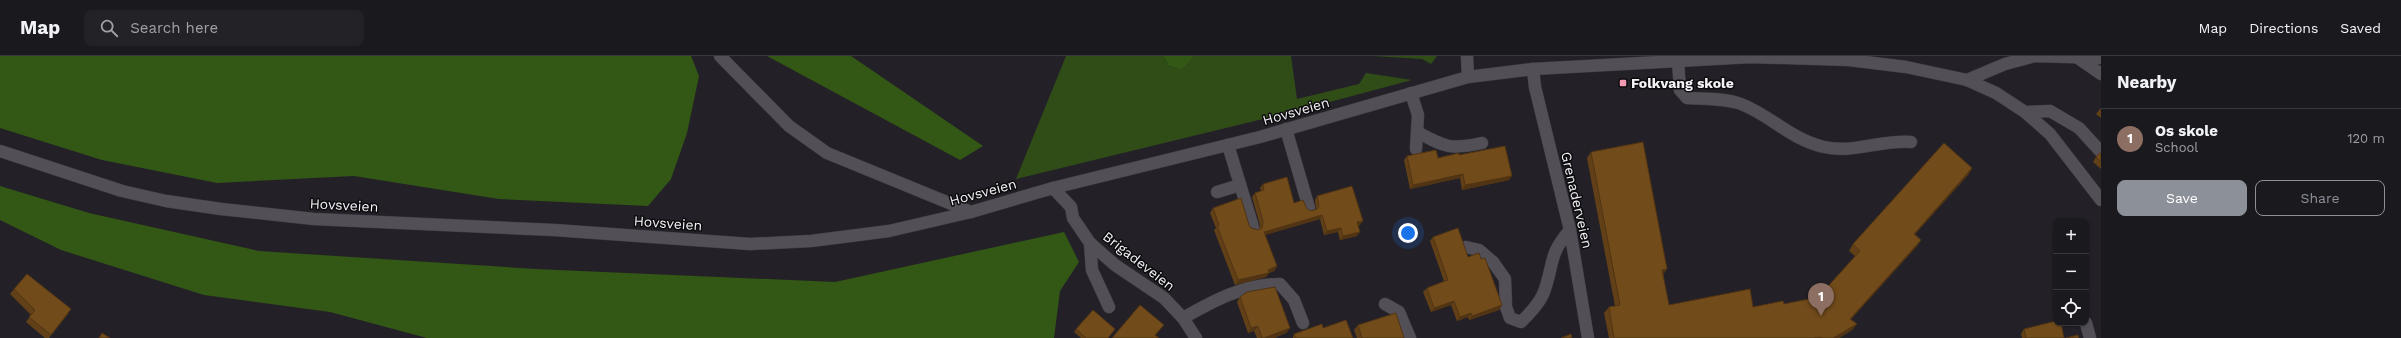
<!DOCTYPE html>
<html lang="en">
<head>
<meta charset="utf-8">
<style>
	:root { --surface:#1a191d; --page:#232226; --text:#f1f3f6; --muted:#9fa0a4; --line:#38383b; --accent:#8c9099 }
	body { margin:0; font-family:"Work Sans",sans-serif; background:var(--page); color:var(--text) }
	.controls { position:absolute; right:12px; bottom:12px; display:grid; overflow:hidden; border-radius:8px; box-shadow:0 1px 3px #0004 }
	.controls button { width:36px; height:36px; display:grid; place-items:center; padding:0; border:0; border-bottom:1px solid var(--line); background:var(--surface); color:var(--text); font:20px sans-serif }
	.you { position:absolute; left:1408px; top:177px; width:14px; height:14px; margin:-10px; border:3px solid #fff; border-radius:50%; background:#1a73e8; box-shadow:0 0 0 6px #1a73e833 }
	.badge { display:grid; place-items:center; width:26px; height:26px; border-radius:50%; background:var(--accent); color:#fff; font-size:13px; font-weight:700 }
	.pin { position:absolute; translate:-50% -33px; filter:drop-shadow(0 1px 2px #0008) }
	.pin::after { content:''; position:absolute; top:21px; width:14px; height:12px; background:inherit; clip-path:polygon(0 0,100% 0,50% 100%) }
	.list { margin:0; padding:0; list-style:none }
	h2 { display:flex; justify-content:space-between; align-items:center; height:52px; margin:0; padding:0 16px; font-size:17px }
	h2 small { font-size:13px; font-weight:400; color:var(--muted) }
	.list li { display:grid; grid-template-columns:26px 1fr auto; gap:12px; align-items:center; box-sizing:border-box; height:60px; padding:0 16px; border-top:1px solid var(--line) }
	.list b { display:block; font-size:15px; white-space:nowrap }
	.list p { margin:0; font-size:13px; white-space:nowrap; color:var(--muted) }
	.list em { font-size:13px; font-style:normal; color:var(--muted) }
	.actions { display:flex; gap:8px; padding:12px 16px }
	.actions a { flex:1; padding:9px 0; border:1px solid var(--accent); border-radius:8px; text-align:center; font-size:14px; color:var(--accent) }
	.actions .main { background:var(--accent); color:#fff }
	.icon { flex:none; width:22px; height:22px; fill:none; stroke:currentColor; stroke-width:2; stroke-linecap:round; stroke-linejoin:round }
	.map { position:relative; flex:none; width:2101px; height:282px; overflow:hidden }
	header { display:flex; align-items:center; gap:24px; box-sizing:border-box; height:56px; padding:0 20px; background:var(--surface); border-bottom:1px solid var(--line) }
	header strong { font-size:19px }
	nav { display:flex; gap:22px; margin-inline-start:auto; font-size:14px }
	.search { width:280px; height:36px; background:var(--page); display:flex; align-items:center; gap:10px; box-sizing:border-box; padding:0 14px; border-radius:8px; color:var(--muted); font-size:15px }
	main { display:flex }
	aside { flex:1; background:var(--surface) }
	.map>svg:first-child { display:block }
</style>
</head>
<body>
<header>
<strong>Map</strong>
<div class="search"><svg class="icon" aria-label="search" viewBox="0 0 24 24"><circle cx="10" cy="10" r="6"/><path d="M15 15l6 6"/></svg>Search here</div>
<nav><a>Map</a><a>Directions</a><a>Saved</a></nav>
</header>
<main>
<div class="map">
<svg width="2101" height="282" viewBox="0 0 2101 282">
	<rect width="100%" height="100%" fill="#232127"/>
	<g fill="#304d18">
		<path d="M1066 0H1163L1169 10 1182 14 1195 0H1291L1297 43 1359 28 1366 17 1412 24 1296 55 1016 123Z"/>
		<path d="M1373 0H1437L1431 8 1422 3Z"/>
	</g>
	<g fill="#335714">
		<path d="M0 0H691L699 20 687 77 671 123 648 150 499 143 354 120 217 127 102 104 0 72Z"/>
		<path d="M767 0H851L983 90 960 104Z"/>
		<path d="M1163 0H1195L1182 14 1169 10Z"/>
		<path d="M0 130 89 157 259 195 535 213 835 226 1064 176 1079 206 1060 235 1054 282H427L330 256 204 239 61 194 0 164Z"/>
	</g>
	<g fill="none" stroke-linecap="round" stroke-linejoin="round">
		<defs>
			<g id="minor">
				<path d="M720 0 789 70 827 97 971 156"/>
				<path d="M1467 0 1468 21"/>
				<path d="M2078 2 2101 18"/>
				<path d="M1678 5 1680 34 1687 42C1703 43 1725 42 1741 48 1770 59 1790 83 1824 91 1854 98 1882 83 1911 86"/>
				<path d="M1533 13 1535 31 1570 174 1588 282"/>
				<path d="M1967 24 2005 8 2035 0 2101 2"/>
				<path d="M1411 37 1418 59 1416 93"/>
				<path d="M2025 56 2050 55 2079 72 2101 96"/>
				<path d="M1286 73 1309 152"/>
				<path d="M1417 76C1445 91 1450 94 1482 87"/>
				<path d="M1228 89 1253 171"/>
				<path d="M0 95 122 135 166 145 221 153 314 163 554 174 750 188 811 185 889 175 971 156 1053 132 1260 81 1468 21 1533 13 1751 1 1849 4 1906 11 1967 24 1996 37 2025 56 2050 78 2101 144"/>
				<path d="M1053 132 1071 151 1073 162 1090 187 1115 209 1164 242 1183 262 1196 282"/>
				<path d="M1217 136 1240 129"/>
				<path d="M1090 187 1092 214 1109 251"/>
				<path d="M1466 191 1479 194 1493 206 1505 223 1506 251 1510 262 1521 266C1530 257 1541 246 1545 233 1554 206 1549 198 1570 174"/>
				<path d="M1385 248 1399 256 1410 282"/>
				<path d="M1183 262C1213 245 1244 228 1280 228L1294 244 1303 267"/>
				<path d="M2086 267 2090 282"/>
			</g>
		</defs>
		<use href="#minor" stroke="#403e43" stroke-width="13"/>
		<use href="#minor" stroke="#524f56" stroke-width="12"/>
	</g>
	<g fill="#624017">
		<path d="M2101 52V62L2096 58Z"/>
		<path d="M1591 96 1663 219 1669 249 1753 251 1784 248 1814 242 1821 238 1855 200 1849 195 1853 188 1972 112 1968 119 1915 178 1921 184 1917 190 1851 263 1857 268 1852 274 1839 282H1609L1604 257 1609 251 1615 250 1587 102Z"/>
		<path d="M2101 97V113L2093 106 2096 101Z"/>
		<path d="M1459 99 1509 124 1462 134 1460 122 1410 133 1404 104 1407 100 1438 102Z"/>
		<path d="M1263 128 1294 147 1311 155 1316 154 1315 144 1317 140 1360 169 1358 170 1357 180 1340 184 1338 176 1324 179 1320 163 1265 179 1277 210 1274 215 1269 217 1266 221 1235 229 1214 174 1216 172 1210 157 1213 152 1249 169 1251 172 1258 174 1259 173 1260 169 1252 141 1255 137 1261 135 1260 132Z"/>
		<path d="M1433 181 1468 201 1481 203 1502 249 1499 254 1469 264 1468 261 1457 265 1451 249 1431 256 1423 236 1427 232 1444 225 1430 185Z"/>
		<path d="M14 233 68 258 49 282H45L26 266 31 259 10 238Z"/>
		<path d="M1240 241 1290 272 1286 277 1274 282H1257L1254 275 1248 277 1237 246Z"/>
		<path d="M1358 269 1404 282H1357L1354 274Z"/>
		<path d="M1323 272 1353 282H1293V281L1294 278Z"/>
		<path d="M1076 273H1115L1108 282H1081L1074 276Z"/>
		<path d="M2024 273 2064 282H2022L2021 278Z"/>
	</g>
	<g fill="#503413">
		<path d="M1972 112 1968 119 1910 184 1914 178Z"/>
		<path d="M1463 118 1460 122 1410 133 1413 129Z"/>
		<path d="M1512 120 1509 124 1462 134 1465 129Z"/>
		<path d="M1322 159 1320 163 1261 180 1264 176Z"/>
		<path d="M1363 165 1360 169 1354 171 1357 166Z"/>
		<path d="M1341 172 1338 176 1324 179 1327 175Z"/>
		<path d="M1360 176 1357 180 1340 184 1343 180Z"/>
		<path d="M1921 184 1917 190 1846 269 1850 263Z"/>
		<path d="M1277 210 1274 215 1266 218 1269 217 1266 221 1235 229 1238 224Z"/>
		<path d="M1667 213 1663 219 1662 214Z"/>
		<path d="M1454 245 1451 249 1431 256 1434 252Z"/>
		<path d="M1502 249 1499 254 1469 264 1472 260Z"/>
		<path d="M1471 257 1468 261 1457 265 1460 261Z"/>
		<path d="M1857 268 1852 274 1839 282H1833Z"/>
		<path d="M1258 270 1254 275 1248 277 1251 272Z"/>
		<path d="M1290 272 1286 277 1274 282H1264Z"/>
	</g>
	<g fill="#724b1b" stroke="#503413">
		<path d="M1643 86 1667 213 1662 214 1669 249 1750 233 1753 251 1783 245 1784 248 1814 242 1821 238 1860 195 1853 188 1944 87 1972 112 1914 178 1921 184 1850 263 1857 268 1833 282H1821V281L1814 282H1614L1609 251 1620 249 1591 96Z"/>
		<path d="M1505 90 1512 120 1465 129 1463 118 1413 129 1407 100 1436 94 1438 102 1459 97V99Z"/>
		<path d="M2100 97H2101V106L2096 101Z"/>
		<path d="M1287 121 1294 147 1303 144 1307 153 1311 155 1317 153 1319 150 1317 140 1352 130 1363 165 1357 166 1360 176 1343 180 1341 172 1327 175 1322 159 1264 176 1277 210 1268 214 1269 217 1238 224 1217 170 1219 169 1213 152 1241 142 1249 169 1251 172 1258 174 1262 172 1263 165 1255 137 1264 134 1263 128Z"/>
		<path d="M1458 172 1468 201 1479 197 1481 203 1485 202 1502 249 1472 260 1471 257 1460 261 1454 245 1434 252 1427 232 1448 224 1433 181Z"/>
		<path d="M27 218 71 253 51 279 29 261 35 254 14 233Z"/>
		<path d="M1275 231 1290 272 1264 282H1262L1258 270 1251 272 1240 241 1247 236Z"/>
		<path d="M1140 249 1164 269 1155 279 1159 282H1112Z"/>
		<path d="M1093 254 1115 273 1108 282H1086L1076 273Z"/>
		<path d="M1396 257 1404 282H1362L1358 269Z"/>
		<path d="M1346 264 1353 282H1296L1294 278 1322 268 1323 272Z"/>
		<path d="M2056 265V267H2061L2064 282H2026L2024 273Z"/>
		<path d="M102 277 110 282H99Z"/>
		<path d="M1571 278 1572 282H1561Z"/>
		<path d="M2078 279 2079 282H2066Z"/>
	</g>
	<rect fill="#f29aaf" stroke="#0c0b0e" stroke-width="1.5" x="1619" y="23" width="8" height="8" rx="2"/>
	<g text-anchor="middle" stroke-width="3" stroke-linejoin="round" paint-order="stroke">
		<g font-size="14" font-weight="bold" fill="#f4f2f6" stroke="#0c0b0e" text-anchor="start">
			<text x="1631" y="32">Folkvang skole</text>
		</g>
		<g font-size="14" fill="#f4f2f6" stroke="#0c0b0e">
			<text transform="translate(1296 55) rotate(-16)" y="5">Hovsveien</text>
			<text transform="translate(983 136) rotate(-15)" y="5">Hovsveien</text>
			<text transform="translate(1577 144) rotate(77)" y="5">Grenaderveien</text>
			<text transform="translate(344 149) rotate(3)" y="5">Hovsveien</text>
			<text transform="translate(668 167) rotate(4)" y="5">Hovsveien</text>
			<text transform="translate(1139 205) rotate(38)" y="5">Brigadeveien</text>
		</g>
	</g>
</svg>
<div class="controls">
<button>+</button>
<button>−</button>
<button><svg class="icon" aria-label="locate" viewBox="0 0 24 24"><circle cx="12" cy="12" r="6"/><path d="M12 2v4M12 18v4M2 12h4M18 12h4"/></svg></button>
</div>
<div class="you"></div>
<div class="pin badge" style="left:1821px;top:260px;background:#8d6e63">1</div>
</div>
<aside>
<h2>Nearby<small></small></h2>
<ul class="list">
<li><span class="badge" style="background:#8d6e63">1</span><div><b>Os skole</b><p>School</p></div><em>120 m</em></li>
</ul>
<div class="actions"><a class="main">Save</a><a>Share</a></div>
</aside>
</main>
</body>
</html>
